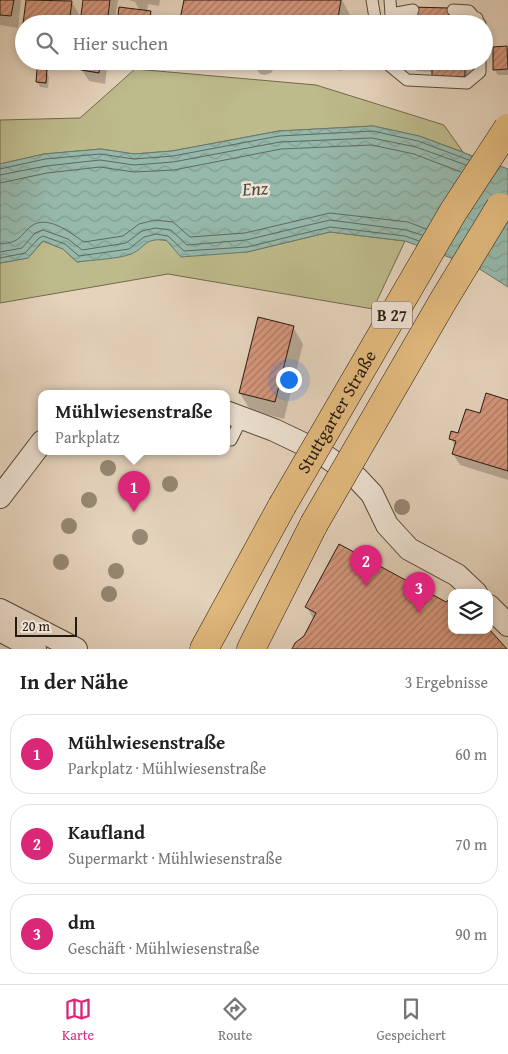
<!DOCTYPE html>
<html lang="de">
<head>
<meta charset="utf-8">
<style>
	:root { --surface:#fff; --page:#f2f2f2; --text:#222; --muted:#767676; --line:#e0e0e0; --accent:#db2777 }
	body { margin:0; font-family:"Gentium Book Plus",serif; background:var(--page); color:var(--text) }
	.controls { position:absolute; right:15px; bottom:15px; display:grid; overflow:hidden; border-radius:10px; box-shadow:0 2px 8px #0003 }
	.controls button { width:45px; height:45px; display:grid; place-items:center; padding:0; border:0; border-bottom:1px solid var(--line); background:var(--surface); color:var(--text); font:25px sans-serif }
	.scale { position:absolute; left:15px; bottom:12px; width:62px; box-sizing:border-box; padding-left:5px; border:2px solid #251910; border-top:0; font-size:14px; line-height:18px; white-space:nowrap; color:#251910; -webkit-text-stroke:4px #eee2d3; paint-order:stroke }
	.you { position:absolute; left:288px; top:379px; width:18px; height:18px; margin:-12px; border:4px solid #fff; border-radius:50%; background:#1a73e8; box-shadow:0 0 0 8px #1a73e833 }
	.badge { display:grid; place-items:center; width:32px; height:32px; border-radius:50%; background:var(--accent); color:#fff; font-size:16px; font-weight:700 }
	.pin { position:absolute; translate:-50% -41px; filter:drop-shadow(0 1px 2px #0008) }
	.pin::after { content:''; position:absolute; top:26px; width:18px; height:15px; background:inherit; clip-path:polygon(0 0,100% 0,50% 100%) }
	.popup { position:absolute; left:38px; top:390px; width:192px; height:65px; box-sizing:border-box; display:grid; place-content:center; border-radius:10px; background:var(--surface); filter:drop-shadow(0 1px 4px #0005); font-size:16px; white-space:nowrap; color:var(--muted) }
	.popup b { font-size:19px; color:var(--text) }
	.popup::after { content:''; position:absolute; left:50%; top:100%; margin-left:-10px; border:10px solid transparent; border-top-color:var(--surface) }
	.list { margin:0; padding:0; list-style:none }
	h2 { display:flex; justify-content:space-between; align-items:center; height:65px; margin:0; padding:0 20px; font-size:21px }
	h2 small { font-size:16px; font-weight:400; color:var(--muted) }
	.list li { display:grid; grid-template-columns:32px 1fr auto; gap:15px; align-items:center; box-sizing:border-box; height:80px; margin:0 10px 10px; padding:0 10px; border:1px solid var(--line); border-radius:20px }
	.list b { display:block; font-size:19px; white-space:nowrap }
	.list p { margin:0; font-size:16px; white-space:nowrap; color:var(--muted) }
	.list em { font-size:16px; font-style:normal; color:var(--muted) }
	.icon { flex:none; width:28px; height:28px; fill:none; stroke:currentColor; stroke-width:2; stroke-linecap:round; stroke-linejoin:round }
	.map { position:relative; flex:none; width:508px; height:649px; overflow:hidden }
	.search { position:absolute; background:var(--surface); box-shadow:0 2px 8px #0003; left:15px; right:15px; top:15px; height:55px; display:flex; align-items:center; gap:12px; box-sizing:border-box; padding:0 18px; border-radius:28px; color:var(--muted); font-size:19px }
	.sheet { height:335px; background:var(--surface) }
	nav { display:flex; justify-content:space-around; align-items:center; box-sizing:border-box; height:70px; border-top:1px solid var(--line); background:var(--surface); font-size:14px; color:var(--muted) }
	nav a { display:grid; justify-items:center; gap:2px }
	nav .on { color:var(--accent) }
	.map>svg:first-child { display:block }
</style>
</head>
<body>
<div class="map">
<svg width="508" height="649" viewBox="0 0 508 649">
	<defs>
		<pattern id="water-waves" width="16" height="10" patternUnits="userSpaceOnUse" patternTransform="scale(1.25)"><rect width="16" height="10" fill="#96b9ac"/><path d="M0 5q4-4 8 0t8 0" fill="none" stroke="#819e93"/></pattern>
		<pattern id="building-hatch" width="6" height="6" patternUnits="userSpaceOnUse" patternTransform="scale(1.25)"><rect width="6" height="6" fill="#d6977d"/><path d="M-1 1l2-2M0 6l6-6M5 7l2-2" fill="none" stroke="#ad7a65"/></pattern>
	</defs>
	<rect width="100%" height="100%" fill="#e5d3bc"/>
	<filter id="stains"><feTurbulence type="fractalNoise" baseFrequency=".004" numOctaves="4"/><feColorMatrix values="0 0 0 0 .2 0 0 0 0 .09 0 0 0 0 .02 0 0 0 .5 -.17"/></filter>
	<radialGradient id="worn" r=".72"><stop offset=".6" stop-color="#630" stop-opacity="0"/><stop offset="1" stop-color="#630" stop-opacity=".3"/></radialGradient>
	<g fill="#bdba8b" stroke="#716a4e">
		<path d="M135 69 316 85 444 125 463 152 419 136 373 126 279 131 172 151 134 154 101 149 44 154 0 164V120L80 118Z"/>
		<path d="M330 232 405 241 373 309 168 274 0 303V263L28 258 43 241 63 249 77 262 131 254 147 241 156 239 247 252Z"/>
	</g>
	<path fill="url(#water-waves)" stroke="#69796e" d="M373 126 419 136 508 169V287L478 268 405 241 330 232 247 252 181 257 166 240C143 238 147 247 131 254 119 259 91 260 77 262L63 249 43 241 28 258 0 263V164L44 154 101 149 134 154 172 151 279 131Z"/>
	<g fill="#0003">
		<path d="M0 0H21L18 28 0 25Z"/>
		<path d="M27 0H71L82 20 84 0H118L114 24H24Z"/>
		<path d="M129 0H160L159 6 148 4 147 12H150L157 24H118L140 11 135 2Z"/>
		<path d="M185 0H342L350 15 349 24H181Z"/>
		<path d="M506 47 508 50V75H498L495 70Z"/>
		<path d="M84 61H113H108L105 84 89 81 82 70Z"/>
		<path d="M251 61H279L271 73 265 75 260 74Z"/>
		<path d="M292 61H343L342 71Z"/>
		<path d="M411 61H471L470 88 440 87 433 76 434 72 417 71Z"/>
		<path d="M46 71 49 77 48 88 40 87 37 81Z"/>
		<path d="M293 327 303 344 284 419 250 410 240 393Z"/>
		<path d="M508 401V480L460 465 453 454 455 447 451 438 459 435 481 415Z"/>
		<path d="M307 607 452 630 505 649H294L305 637 314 620Z"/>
	</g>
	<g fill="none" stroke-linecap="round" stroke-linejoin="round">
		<g stroke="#5e695e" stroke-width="1">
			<path d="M0 169 45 159 100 154 134 159 173 156 279 136 373 131 418 141 469 160"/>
			<path d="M0 175 46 166 100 160 134 165 173 162 280 142 372 138 416 147 466 165"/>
			<path d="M0 183 47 173 100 167 134 172 174 170 281 149 372 145 414 154 461 172"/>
			<path d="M0 244C20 242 17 239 30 227 47 213 70 233 84 242L123 236 139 224 155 220 173 222 190 237 245 233 330 213 408 222 426 229"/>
			<path d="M0 252 22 248 35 233 43 230 68 239 82 250 126 243 142 231 155 228 171 230 187 245 246 240 330 220 406 230 422 235"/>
			<path d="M0 258 25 253 39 238 43 236 65 244 79 256 129 249 144 237 156 234 168 236 184 251 247 247 330 227 405 236 419 241"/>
		</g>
	</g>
	<g fill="url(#building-hatch)" stroke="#251910">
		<path d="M0 0H14L11 16 0 15Z"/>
		<path d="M26 0 72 1 69 24H23Z"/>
		<path d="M83 0H110L107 24 80 23Z"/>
		<path d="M184 0H341L337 24H179Z"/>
		<path d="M119 7 151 11 149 24H117Z"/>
		<path d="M410 7 449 8 448 24H409Z"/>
		<path d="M507 46 508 69 493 70V47Z"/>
		<path d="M82 61H100L99 73 81 70Z"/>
		<path d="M432 61H465V77L432 76Z"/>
		<path d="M37 69 47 70 46 83 36 82Z"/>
		<path d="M258 317 294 326 275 402 239 393Z"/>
		<path d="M486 393 508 400V471L452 454 456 441 449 439 451 431 458 433 466 409 480 413Z"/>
		<path d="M339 544 446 602 452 597V630L489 629 507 649H292L295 643 304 636 316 613 305 607Z"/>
	</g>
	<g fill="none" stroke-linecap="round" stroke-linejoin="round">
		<defs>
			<g id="service">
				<path d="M372 0 376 24"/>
				<path d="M390 0 391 14 413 10"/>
				<path d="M453 10 469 11 480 24"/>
				<path d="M453 19 477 18"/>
				<path d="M392 24 391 14 413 18"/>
				<path d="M384 61 407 80 467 83 480 72V61"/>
				<path d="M231 440 242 418"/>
			</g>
			<g id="minor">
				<path d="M226 412 274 430 318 451 357 478 372 494 387 525 409 549 457 575 476 593"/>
				<path d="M0 497 42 442"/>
				<path d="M489 606 508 625"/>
				<path d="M0 610 76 649"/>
				<path d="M0 630 35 649"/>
			</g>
			<g id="primary">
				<path d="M204 649 282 506"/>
				<path d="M251 649 314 524"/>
			</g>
		</defs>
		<use href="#service" stroke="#55483b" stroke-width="13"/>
		<use href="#minor" stroke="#55483b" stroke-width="24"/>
		<use href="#primary" stroke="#251910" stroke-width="29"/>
		<use href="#service" stroke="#eee2d3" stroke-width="11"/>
		<use href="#minor" stroke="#eee2d3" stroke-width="22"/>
		<use href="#primary" stroke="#e2ba7e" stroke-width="28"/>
		<defs>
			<g id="primary-bridge">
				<path id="s1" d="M282 506 453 212 508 128"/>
				<path d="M314 524 443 301 500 207"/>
			</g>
		</defs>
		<use href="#primary-bridge" stroke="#251910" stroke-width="29" stroke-linecap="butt"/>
		<use href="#primary-bridge" stroke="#e2ba7e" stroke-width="28"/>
	</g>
	<g fill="#958772">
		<circle cx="108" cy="468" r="8"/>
		<circle cx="170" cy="484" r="8"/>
		<circle cx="89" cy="500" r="8"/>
		<circle cx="402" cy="507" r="8"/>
		<circle cx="69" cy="526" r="8"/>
		<circle cx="140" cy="537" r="8"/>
		<circle cx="61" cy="562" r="8"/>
		<circle cx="116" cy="571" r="8"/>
		<circle cx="109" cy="594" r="8"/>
	</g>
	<g text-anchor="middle" stroke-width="5" stroke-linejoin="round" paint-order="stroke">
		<rect fill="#eee2d3" stroke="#61554a" stroke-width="1" x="372" y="301.5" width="40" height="27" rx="4"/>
		<g font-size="16" font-weight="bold" fill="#251910">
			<text x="392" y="321">B 27</text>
		</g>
		<g font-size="18" fill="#251910" stroke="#eee2d3">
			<text dy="6" stroke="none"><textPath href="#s1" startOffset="109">Stuttgarter Straße</textPath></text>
		</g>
		<g font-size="19" font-style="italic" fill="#47493f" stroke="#eee2d3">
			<text transform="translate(255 188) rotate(-3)" y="7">Enz</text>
		</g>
	</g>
	<rect width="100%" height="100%" filter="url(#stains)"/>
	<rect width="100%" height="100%" fill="url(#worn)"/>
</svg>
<div class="controls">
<button><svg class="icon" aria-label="layers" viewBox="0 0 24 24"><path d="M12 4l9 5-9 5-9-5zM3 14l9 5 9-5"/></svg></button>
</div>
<div class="scale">20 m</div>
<div class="you"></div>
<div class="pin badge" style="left:134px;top:512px">1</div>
<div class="popup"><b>Mühlwiesenstraße</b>Parkplatz</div>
<div class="pin badge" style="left:366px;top:586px">2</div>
<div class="pin badge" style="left:419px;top:613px">3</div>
<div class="search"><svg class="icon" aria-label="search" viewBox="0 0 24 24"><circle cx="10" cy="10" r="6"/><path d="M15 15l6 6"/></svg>Hier suchen</div>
</div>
<section class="sheet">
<h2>In der Nähe<small>3 Ergebnisse</small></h2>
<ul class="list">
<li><span class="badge">1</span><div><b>Mühlwiesenstraße</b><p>Parkplatz · Mühlwiesenstraße</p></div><em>60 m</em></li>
<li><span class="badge">2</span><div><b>Kaufland</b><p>Supermarkt · Mühlwiesenstraße</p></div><em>70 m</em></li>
<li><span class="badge">3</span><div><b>dm</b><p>Geschäft · Mühlwiesenstraße</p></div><em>90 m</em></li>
</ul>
</section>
<nav>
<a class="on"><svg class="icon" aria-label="map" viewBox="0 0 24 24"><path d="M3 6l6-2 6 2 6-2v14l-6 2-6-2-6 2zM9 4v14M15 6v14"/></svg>Karte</a>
<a><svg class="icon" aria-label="directions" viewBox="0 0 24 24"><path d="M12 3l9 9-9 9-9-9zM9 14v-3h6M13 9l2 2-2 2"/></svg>Route</a>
<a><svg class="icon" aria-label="saved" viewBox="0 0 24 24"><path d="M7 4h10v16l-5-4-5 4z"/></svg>Gespeichert</a>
</nav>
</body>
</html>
